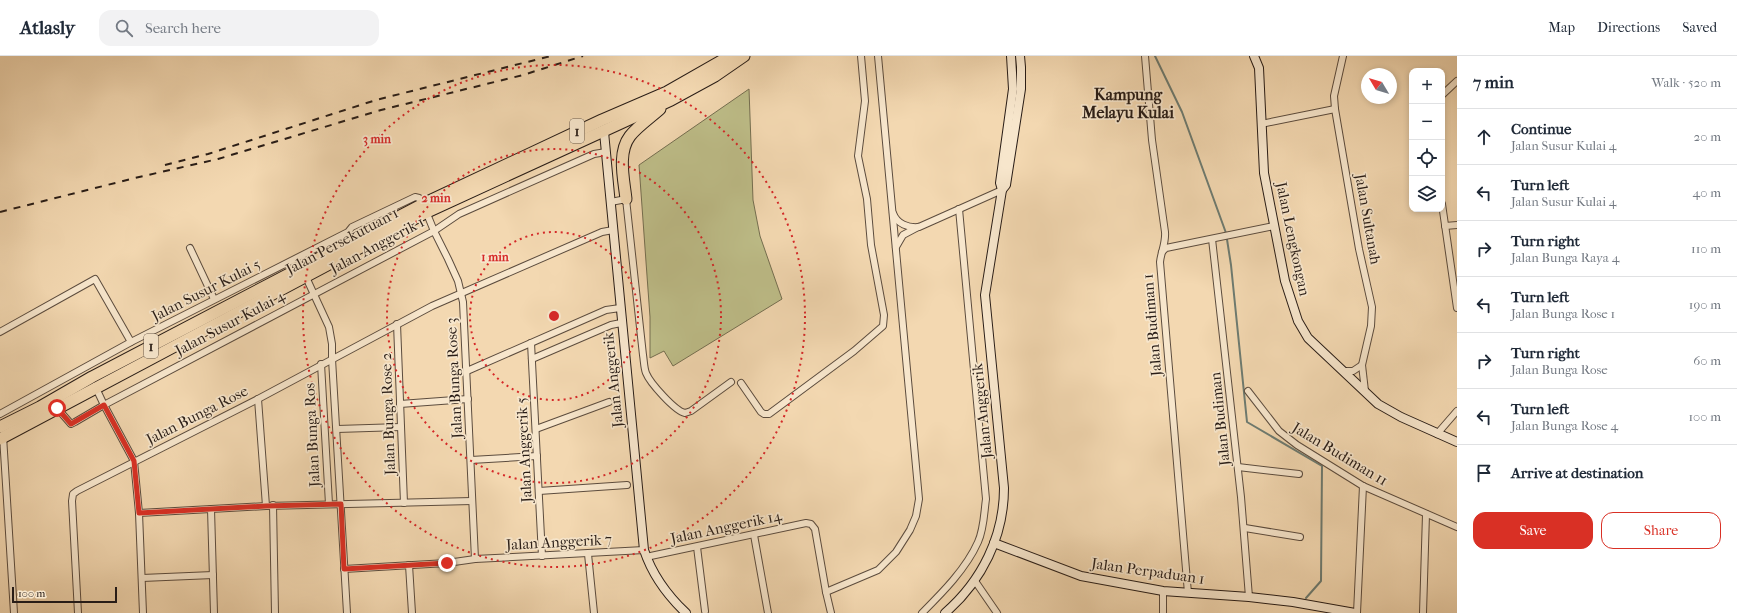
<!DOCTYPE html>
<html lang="en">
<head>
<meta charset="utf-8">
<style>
	:root { --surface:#fff; --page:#f2f2f3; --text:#1f2937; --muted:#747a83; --line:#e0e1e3; --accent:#d93025 }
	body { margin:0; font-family:"IM FELL French Canon",serif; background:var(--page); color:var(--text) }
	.controls { position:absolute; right:12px; top:12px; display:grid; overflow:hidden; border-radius:8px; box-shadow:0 2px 6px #0003 }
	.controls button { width:36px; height:36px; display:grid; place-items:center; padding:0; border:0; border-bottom:1px solid var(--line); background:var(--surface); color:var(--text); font:20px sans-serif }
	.compass { position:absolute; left:1361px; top:12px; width:36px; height:36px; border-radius:50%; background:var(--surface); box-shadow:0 2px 6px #0003; rotate:308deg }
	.scale { position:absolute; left:12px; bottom:10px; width:105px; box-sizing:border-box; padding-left:4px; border:2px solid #291d17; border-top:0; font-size:11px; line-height:14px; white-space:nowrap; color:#291d17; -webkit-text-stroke:3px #f7e6cc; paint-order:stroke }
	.stop { position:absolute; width:12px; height:12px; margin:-9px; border:3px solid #d93025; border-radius:50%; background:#fff }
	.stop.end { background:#d93025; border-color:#fff; box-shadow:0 1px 4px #0008 }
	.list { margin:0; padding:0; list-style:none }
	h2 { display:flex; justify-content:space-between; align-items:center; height:52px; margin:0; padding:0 16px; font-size:17px }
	h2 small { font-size:13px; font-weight:400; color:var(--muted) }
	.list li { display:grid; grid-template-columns:26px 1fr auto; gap:12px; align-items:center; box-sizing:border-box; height:56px; padding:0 16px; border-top:1px solid var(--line) }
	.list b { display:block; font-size:15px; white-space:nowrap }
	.list p { margin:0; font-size:13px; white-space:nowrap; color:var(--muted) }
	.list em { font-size:13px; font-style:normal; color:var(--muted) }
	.actions { display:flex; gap:8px; padding:12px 16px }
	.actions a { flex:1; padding:9px 0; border:1px solid var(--accent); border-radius:12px; text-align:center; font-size:14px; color:var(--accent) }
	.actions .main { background:var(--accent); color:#fff }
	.icon { flex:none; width:22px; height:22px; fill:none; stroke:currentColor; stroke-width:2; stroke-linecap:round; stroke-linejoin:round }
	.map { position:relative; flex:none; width:1457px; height:557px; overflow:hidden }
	header { display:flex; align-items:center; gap:24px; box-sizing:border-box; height:56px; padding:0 20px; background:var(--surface); border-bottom:1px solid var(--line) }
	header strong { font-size:19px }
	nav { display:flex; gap:22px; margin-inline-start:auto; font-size:14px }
	.search { width:280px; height:36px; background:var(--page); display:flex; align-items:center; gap:10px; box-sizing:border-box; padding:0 14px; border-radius:12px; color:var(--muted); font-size:15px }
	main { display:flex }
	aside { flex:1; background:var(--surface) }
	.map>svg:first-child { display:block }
</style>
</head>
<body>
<header>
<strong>Atlasly</strong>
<div class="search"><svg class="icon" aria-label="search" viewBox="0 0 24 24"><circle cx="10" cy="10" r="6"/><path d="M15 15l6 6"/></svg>Search here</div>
<nav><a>Map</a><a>Directions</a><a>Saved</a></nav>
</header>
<main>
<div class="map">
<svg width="1457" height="557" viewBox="0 0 1457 557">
	<rect width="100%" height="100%" fill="#f3d8b1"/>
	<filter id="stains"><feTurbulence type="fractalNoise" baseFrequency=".005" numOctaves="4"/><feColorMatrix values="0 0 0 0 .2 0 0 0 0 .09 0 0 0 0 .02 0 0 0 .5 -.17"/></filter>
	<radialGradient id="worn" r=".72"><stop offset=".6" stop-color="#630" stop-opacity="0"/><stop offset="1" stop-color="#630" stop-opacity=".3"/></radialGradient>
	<path fill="#bebe89" stroke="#746e50" d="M749 33 753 144 760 180 782 243 673 310 664 295 650 302V261L639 109Z"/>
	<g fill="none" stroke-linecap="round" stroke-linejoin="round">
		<path stroke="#6d7b71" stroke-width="2" d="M1155 0 1182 56 1226 177 1231 209 1247 366 1322 410 1321 525 1306 542"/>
		<defs>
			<g id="street">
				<path d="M1145 0 1152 84 1165 176C1166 187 1161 196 1160 206L1188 537"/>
				<path d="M1343 0 1334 40 1335 53 1359 193 1372 251 1371 270 1362 309 1353 315H1343"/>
				<path d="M1442 39 1457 25"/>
				<path d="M1261 68 1335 53"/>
				<path d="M611 146 626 143 643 299C644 305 644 312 646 317 650 327 675 355 685 357L691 355 731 326"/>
				<path d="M1442 148 1457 252"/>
				<path d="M893 157C897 168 908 172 919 171L1002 134"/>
				<path d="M1445 170 1457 169"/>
				<path d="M1212 183 1241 441 1249 541"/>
				<path d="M896 191 903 179 918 171"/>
				<path d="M190 192 214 243"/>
				<path d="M1162 196 1166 192 1274 170"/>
				<path d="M305 219 329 271 332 288V303L347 557"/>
				<path d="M397 268 404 447"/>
				<path d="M0 276 95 223 131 286"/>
				<path d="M531 287 542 500"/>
				<path d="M532 303 611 269 621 267"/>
				<path d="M321 308 329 448"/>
				<path d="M1362 309 1365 335"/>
				<path d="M467 315 606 254 620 252"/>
				<path d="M741 327 761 356 764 358H769L854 295 883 270 884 259 871 189 867 143 858 100 865 45 861 0"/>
				<path d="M95 330 104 349 134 405 139 457 143 557"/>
				<path d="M1248 335 1279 375 1297 389 1363 430 1457 471"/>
				<path d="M258 343 266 450"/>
				<path d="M400 348 468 343"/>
				<path d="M57 352 71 368 75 366 104 349 434 175 459 158 594 98 606 96"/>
				<path d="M0 358 131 286 348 176 352 171 415 141 419 142 423 148 434 175 448 203 458 225 463 246 475 503"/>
				<path d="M337 373 401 371"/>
				<path d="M536 373 609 346"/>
				<path d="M1437 378 1457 355"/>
				<path d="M3 380 14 557"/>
				<path d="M471 404 537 400"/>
				<path d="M1238 411 1299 418"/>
				<path d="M539 435 627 429"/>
				<path d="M273 449 275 557"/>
				<path d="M211 453 214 557"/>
				<path d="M139 457 266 450 472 445"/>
				<path d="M1245 472 1300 481"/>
				<path d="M754 479 768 557"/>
				<path d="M697 491 705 555"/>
				<path d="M588 498 594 557"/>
				<path d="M646 501 806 467 811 468 815 473 826 536 831 557"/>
				<path d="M409 509 412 557"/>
				<path d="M344 513 447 507 475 503 644 494"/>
				<path d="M142 522 213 519"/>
				<path d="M975 525 997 557"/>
				<path d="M1163 535V557"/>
				<path d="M826 536 878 514 896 496 910 474 916 460 919 443 878 0"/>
				<path d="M78 557 72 445 73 438 77 435 258 343 432 250 602 176 613 174"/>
				<path d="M922 557C942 537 966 513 978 486 984 473 984 457 986 443L959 153"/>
				<path d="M1357 557 1363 430"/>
				<path d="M1423 557 1426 458"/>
			</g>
			<g id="secondary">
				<path d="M1254 0 1259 12 1264 117 1285 225 1298 265 1308 282 1378 348 1401 361 1457 386"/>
				<path d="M604 76 644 494C652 518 668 540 686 557"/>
				<path d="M1002 134 1006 129 1021 33V11L1020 0"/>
				<path d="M994 487 1081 520 1163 535 1249 541 1293 546 1355 557"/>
				<path d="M945 557C982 525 1004 480 1004 432L985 239 1002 134 1000 127 1013 33 1011 0"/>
			</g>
			<g id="highway">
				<path d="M626 143C624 124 617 97 630 80 638 70 650 62 660 53"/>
				<path d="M0 371 40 351 92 321 423 148 602 64 667 36 730 0"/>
				<path d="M0 383 427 156 671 44 715 20 744 0"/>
			</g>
		</defs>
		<use href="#street" stroke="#5c4c3e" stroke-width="8"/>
		<use href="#secondary" stroke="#291d17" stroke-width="10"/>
		<use href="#highway" stroke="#291d17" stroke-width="13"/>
		<use href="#street" stroke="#f7e6cc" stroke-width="6"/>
		<use href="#secondary" stroke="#f7e6cc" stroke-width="8"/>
		<use href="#highway" stroke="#f3d8b1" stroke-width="11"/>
		<g stroke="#291d17" stroke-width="2" stroke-dasharray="7 7" stroke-linecap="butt">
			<path d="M165 109 208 98 376 44 551 0"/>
			<path d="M0 156 135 122 218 103 381 54 523 19 583 0"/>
		</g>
	</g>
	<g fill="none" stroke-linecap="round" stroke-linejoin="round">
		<path stroke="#d93025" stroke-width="5" d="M57 352 71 368 104 349 134 405 139 457 266 450 341 448 344 513 447 507"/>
	</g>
	<g fill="none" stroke="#d62828" stroke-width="2" stroke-dasharray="2 4">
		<circle cx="554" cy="260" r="84"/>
		<circle cx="554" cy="260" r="167"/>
		<circle cx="554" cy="260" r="251"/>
	</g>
	<g text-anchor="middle" stroke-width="3.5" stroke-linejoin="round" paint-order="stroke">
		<g fill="#f7e6cc" stroke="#67594d" stroke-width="1">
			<rect x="570" y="63" width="14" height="24" rx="3"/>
			<rect x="144" y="278" width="14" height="24" rx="3"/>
		</g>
		<g font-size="14" font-weight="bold" fill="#291d17">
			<text x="577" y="80">1</text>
			<text x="151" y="295">1</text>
		</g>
		<g font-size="15" fill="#291d17" stroke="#f7e6cc">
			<text transform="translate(1368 163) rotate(80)" y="5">Jalan Sultanah</text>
			<text transform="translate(1293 183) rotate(78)" y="5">Jalan Lengkongan</text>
			<text transform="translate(342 185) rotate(-28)" y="5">Jalan Persekutuan 1</text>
			<text transform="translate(377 189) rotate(-28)" y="5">Jalan Anggerik 1</text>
			<text transform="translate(206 234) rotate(-27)" y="5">Jalan Susur Kulai 5</text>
			<text transform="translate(230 267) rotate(-28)" y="5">Jalan Susur Kulai 4</text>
			<text transform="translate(1152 269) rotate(-95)" y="5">Jalan Budiman 1</text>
			<text transform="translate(454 322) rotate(-93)" y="5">Jalan Bunga Rose 3</text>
			<text transform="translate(613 324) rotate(-96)" y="5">Jalan Anggerik</text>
			<text transform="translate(982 355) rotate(-96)" y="5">Jalan Anggerik</text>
			<text transform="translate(388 358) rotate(-92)" y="5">Jalan Bunga Rose 2</text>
			<text transform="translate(197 359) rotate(-27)" y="5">Jalan Bunga Rose</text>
			<text transform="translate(1220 363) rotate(-96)" y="5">Jalan Budiman</text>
			<text transform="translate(312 379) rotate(-93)" y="5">Jalan Bunga Ros</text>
			<text transform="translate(524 394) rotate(-93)" y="5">Jalan Anggerik 5</text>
			<text transform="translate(1340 398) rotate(31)" y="5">Jalan Budiman 11</text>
			<text transform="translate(726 471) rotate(-12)" y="5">Jalan Anggerik 14</text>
			<text transform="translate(559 486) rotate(-3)" y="5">Jalan Anggerik 7</text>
			<text transform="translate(1148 515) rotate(8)" y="5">Jalan Perpaduan 1</text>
		</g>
		<g font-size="16" font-weight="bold" fill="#291d17" stroke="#f7e6cc">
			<text x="1128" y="44">Kampung<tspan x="1128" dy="18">Melayu Kulai</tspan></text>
		</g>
	</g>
	<circle cx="554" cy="260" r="6" fill="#d62828" stroke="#f7e6cc" stroke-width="2"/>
	<g font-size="12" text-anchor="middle" font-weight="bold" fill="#d62828" stroke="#f7e6cc" stroke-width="3.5" stroke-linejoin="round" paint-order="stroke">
		<text x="377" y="87">3 min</text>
		<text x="436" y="146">2 min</text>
		<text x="495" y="205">1 min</text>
	</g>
	<rect width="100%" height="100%" filter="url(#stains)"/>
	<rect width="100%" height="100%" fill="url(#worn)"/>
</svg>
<div class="controls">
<button>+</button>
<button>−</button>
<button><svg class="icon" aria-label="locate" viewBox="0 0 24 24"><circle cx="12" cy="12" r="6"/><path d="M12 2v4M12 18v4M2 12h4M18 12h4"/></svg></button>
<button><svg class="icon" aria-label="layers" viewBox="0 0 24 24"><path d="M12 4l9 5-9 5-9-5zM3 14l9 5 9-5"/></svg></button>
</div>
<svg class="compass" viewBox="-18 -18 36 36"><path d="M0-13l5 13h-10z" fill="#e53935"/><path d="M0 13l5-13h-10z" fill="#747a83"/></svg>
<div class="scale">100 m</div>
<div class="stop" style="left:57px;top:352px"></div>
<div class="stop end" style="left:447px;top:507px"></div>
</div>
<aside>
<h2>7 min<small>Walk · 520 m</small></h2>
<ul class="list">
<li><svg class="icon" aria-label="ahead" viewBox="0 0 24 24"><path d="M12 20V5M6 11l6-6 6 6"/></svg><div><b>Continue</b><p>Jalan Susur Kulai 4</p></div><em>20 m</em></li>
<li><svg class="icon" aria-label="left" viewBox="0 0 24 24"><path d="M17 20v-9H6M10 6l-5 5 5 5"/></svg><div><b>Turn left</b><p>Jalan Susur Kulai 4</p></div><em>40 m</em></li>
<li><svg class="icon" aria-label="right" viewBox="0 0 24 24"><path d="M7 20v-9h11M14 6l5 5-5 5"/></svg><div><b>Turn right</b><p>Jalan Bunga Raya 4</p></div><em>110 m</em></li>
<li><svg class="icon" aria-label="left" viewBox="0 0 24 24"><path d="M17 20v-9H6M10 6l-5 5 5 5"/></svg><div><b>Turn left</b><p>Jalan Bunga Rose 1</p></div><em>190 m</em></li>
<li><svg class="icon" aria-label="right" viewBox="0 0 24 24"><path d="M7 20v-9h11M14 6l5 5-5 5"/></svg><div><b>Turn right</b><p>Jalan Bunga Rose</p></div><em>60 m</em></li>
<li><svg class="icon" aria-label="left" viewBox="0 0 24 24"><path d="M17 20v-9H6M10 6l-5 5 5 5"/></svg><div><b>Turn left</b><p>Jalan Bunga Rose 4</p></div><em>100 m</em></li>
<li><svg class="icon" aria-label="arrive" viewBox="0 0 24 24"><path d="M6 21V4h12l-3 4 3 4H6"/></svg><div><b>Arrive at destination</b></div></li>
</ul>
<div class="actions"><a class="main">Save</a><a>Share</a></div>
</aside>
</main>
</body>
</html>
